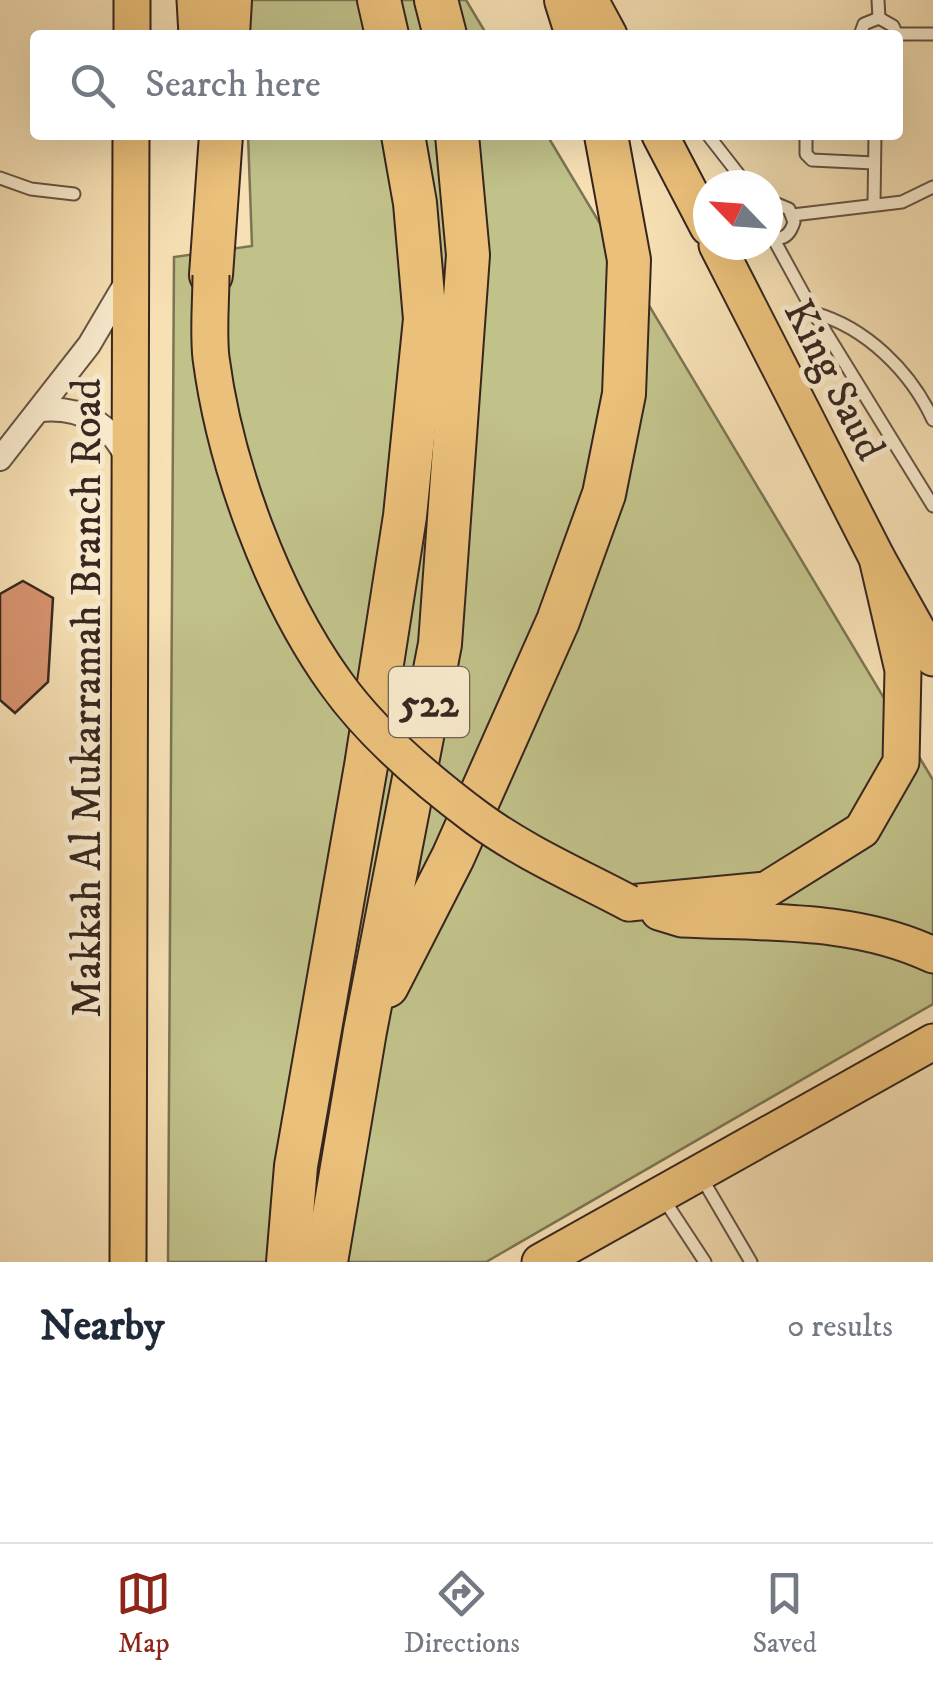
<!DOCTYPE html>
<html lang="en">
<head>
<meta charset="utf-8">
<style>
	:root { --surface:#fff; --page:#f6f6f7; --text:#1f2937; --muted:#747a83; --line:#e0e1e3; --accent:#8f2418 }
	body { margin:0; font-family:"IM FELL DW Pica",serif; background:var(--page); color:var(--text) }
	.compass { position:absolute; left:693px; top:170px; width:90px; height:90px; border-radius:50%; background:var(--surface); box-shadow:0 10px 40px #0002; rotate:295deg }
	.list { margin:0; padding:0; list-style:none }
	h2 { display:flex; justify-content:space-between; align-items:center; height:130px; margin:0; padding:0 40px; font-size:42px }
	h2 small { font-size:32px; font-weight:400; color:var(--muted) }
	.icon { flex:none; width:55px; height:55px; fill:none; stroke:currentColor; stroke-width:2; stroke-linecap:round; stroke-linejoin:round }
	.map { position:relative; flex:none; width:933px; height:1262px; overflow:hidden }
	.search { position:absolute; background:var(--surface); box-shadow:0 10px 40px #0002; left:30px; right:30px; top:30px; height:110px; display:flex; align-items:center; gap:25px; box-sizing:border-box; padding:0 35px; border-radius:10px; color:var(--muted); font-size:38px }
	.sheet { height:280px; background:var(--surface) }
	nav { display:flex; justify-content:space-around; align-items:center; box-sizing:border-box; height:140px; border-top:2px solid var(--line); background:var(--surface); font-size:28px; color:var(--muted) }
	nav a { display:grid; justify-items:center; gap:5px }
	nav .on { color:var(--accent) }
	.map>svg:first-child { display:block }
</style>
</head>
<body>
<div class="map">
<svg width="933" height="1262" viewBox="0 0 933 1262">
	<rect width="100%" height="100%" fill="#f6e0b4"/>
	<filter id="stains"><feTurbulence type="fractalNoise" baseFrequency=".002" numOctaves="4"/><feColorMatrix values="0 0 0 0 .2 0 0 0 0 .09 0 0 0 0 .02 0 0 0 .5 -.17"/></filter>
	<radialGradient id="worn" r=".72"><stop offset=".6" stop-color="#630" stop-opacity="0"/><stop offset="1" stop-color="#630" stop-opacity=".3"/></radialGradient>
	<g fill="#c1c18a" stroke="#7c7454" stroke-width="2.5">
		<path d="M243 0H466L487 35H244Z"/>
		<path d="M248 135H547L933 780V1004L486 1262H168L174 257 252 246Z"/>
	</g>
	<path fill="#d7936f" stroke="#37261f" stroke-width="2.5" d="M23 581 53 598 48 682 15 713 0 700V594Z"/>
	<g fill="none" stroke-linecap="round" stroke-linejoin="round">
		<defs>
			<g id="lane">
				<path d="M878 0 879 18"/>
				<path d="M897 34H933"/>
				<path d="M860 35 864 24 879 18 893 26 897 35"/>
				<path d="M708 135 747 185"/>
				<path d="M806 135V154L812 160 874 163"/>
				<path d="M0 178 31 189 74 194"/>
				<path d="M874 204 875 135"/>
				<path d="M768 206 777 204 789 209 794 222C790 235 783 241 770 237"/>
				<path d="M793 215 902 202 933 187"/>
				<path d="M773 238 814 313 933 506"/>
				<path d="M814 313C866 327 911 372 933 420"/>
				<path d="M700 1175 751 1262"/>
				<path d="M663 1198 705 1262"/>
			</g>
			<g id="street">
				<path d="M40 410C81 406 112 424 128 461"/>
				<path d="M0 459 89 345 128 279"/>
			</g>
			<g id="primary">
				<path d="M195 0 197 35"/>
				<path d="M590 0 609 35"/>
				<path d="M132 35V0"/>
				<path d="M660 135 708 227"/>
				<path d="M717 245 877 558 933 658"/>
				<path d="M629 903 766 890 862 830 901 762 903 670 877 558"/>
				<path d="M659 912 682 919C767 923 855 918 933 955"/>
				<path d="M128 1262 131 135"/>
				<path d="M540 1262 933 1042"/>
			</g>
			<g id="highway">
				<path d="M379 0 387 35"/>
				<path d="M436 0 445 35"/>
				<path d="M566 0 577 35"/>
				<path d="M228 35 230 0"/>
				<path d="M211 275 221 135"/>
				<path d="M387 986 453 857 558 621 604 494 624 394 629 260 606 135"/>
				<path d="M288 1262 296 1166 366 766 405 516 425 319 415 203 403 135"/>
				<path d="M326 1262 365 1031 440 644 468 255 457 135"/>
			</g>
		</defs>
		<use href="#lane" stroke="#675444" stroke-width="15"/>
		<use href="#street" stroke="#675444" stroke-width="26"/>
		<use href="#primary" stroke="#37261f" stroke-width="39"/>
		<use href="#highway" stroke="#37261f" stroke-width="46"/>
		<use href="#lane" stroke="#f9ebce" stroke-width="11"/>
		<use href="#street" stroke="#f9ebce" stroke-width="22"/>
		<use href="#primary" stroke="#ebc07a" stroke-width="35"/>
		<use href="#highway" stroke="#ebc07a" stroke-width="42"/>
		<defs>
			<path id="primary-bridge" d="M211 275C211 302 208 331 211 358 225 465 272 594 335 682 371 733 426 780 477 818 523 852 578 876 629 903"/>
		</defs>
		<use href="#primary-bridge" stroke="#37261f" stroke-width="39" stroke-linecap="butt"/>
		<use href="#primary-bridge" stroke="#ebc07a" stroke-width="35"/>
	</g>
	<g text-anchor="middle" stroke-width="10" stroke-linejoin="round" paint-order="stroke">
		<rect fill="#f9ebce" stroke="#716154" stroke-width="2.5" x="389" y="667" width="80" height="70" rx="8"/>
		<g font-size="40" font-weight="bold" fill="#37261f">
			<text x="429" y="716">522</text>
		</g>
		<g font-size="42" fill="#37261f" stroke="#f9ebce">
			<text transform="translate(836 379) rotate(63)" y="15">King Saud</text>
			<text transform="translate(85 698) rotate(-90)" y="15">Makkah Al Mukarramah Branch Road</text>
		</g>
	</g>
	<rect width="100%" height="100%" filter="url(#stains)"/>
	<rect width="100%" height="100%" fill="url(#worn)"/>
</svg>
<svg class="compass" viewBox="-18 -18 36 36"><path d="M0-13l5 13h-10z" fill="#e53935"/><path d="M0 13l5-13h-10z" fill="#747a83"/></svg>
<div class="search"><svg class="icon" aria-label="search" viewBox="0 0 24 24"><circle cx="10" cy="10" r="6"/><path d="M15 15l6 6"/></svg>Search here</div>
</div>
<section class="sheet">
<h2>Nearby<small>0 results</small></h2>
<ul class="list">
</ul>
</section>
<nav>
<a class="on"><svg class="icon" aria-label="map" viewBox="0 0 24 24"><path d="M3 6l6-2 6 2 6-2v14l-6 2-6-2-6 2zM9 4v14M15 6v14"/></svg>Map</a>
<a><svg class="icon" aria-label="directions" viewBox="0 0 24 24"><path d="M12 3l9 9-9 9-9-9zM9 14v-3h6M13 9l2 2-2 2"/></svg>Directions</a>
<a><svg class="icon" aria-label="saved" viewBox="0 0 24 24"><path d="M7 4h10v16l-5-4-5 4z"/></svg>Saved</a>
</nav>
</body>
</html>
